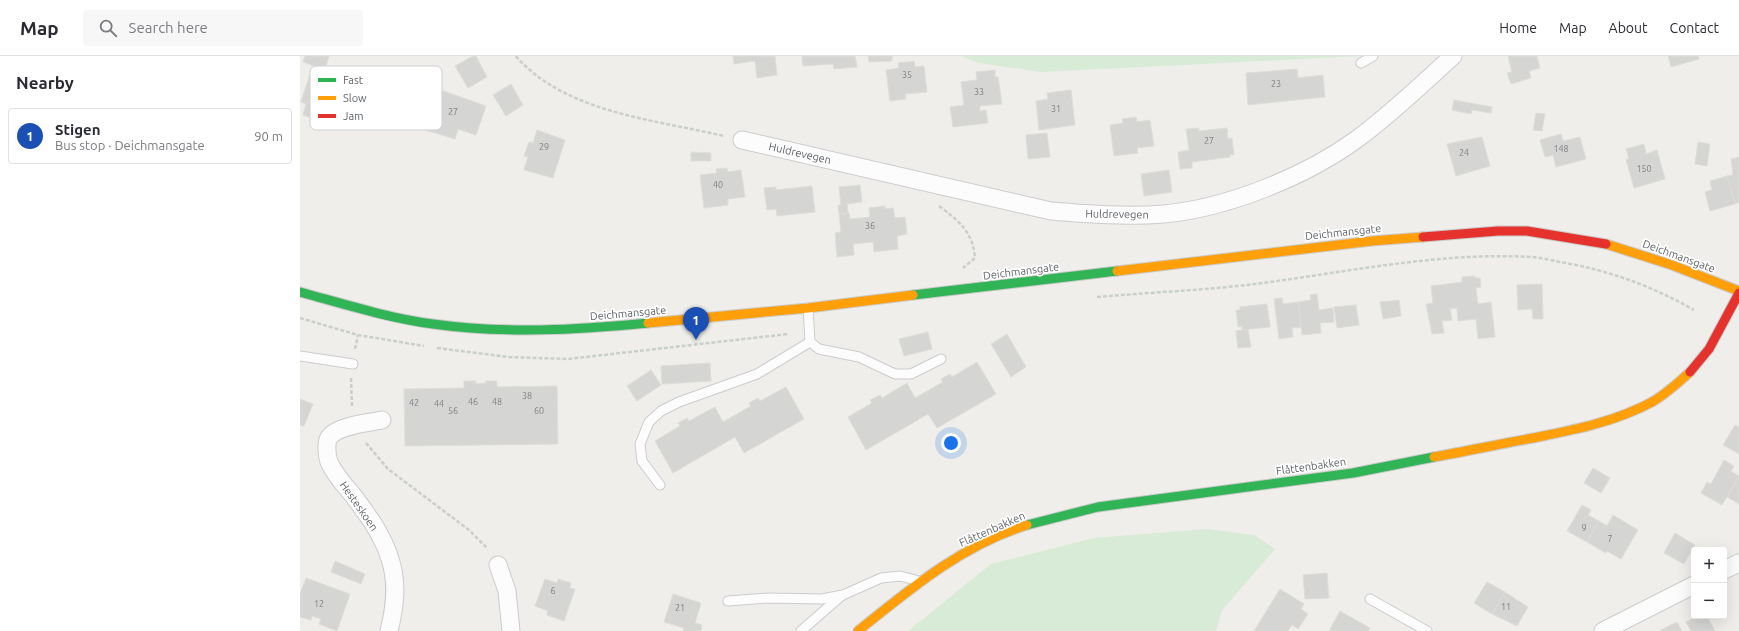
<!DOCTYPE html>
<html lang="en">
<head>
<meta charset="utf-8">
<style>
	:root { --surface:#fff; --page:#f7f7f7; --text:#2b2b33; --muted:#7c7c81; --line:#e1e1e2; --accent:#0f766e }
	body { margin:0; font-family:Ubuntu,sans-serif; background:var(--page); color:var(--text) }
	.controls { position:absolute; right:12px; bottom:12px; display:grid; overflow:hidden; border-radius:4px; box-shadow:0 4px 16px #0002 }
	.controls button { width:36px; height:36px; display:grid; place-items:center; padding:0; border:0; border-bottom:1px solid var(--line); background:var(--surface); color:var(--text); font:20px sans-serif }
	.you { position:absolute; left:651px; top:387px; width:14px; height:14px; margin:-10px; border:3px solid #fff; border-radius:50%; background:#1a73e8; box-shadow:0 0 0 6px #1a73e833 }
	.badge { display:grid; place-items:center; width:26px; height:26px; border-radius:50%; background:var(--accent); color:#fff; font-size:13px; font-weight:700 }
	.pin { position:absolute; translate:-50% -33px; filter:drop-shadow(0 1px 2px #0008) }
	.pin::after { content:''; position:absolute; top:21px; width:14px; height:12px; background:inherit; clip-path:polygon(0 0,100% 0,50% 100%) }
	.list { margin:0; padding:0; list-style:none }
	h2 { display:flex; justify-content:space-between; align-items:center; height:52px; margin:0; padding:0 16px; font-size:17px }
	h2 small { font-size:13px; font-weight:400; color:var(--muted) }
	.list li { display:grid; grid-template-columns:26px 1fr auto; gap:12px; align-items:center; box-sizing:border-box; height:56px; margin:0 8px 8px; padding:0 8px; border:1px solid var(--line); border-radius:4px }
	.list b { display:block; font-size:15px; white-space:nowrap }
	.list p { margin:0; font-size:13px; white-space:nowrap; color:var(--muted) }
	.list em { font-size:13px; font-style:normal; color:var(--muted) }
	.icon { flex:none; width:22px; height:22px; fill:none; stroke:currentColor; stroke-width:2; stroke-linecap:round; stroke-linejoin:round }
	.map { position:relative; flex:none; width:1439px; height:575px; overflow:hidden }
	header { display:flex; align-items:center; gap:24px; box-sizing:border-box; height:56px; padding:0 20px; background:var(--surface); border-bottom:1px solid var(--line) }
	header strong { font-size:19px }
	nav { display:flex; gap:22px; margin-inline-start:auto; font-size:14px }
	.search { width:280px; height:36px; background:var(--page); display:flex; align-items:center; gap:10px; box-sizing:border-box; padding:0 14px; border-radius:4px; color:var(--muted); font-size:15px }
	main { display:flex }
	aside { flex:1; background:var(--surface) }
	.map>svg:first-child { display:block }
</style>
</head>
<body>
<header>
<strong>Map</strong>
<div class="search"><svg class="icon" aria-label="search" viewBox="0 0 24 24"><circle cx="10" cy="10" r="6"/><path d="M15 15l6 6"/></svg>Search here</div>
<nav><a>Home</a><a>Map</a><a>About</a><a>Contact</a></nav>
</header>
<main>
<aside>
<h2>Nearby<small></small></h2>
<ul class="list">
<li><span class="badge" style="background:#1a4fb4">1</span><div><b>Stigen</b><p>Bus stop · Deichmansgate</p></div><em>90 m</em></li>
</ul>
</aside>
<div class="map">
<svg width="1439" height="575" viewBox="0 0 1439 575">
	<rect width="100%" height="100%" fill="#efeeea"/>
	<g fill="#d7ebd6">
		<path d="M661 0H1061L741 16 679 7Z"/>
		<path d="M907 473 954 479 975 493 922 554 916 575H608L691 508 794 482Z"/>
	</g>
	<g fill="#d5d5d3" stroke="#deddd9">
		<path d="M5 0H29L25 14 3 6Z"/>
		<path d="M173 0H176L187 21 168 32 155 10Z"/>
		<path d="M433 0H475L477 19 457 22 455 5 434 8Z"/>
		<path d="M502 0H555L557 11 534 13 533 8 503 10Z"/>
		<path d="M568 0H592V5L569 6Z"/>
		<path d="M1208 0H1237L1240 12 1229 15 1231 22 1211 28 1207 17 1212 16Z"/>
		<path d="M1368 0H1398L1399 3 1371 11Z"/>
		<path d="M614 5 615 11 624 10 627 36 605 38 606 43 590 45 586 14 599 12 598 7Z"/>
		<path d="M997 13 998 22 1023 19 1025 41 948 49 946 17Z"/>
		<path d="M695 14V21H698L702 48 680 50V55L686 54 688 67 653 71 650 51 664 49 661 26 677 24 676 16Z"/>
		<path d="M53 15 79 26 74 39 64 36 55 64 34 57 30 68 3 59 6 48 1 46 10 18 29 25 31 20 42 24 41 29 47 31Z"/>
		<path d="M211 28 223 49 206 60 193 39Z"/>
		<path d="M138 33 186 50 176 79 158 73 155 83 125 74Z"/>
		<path d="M771 34 775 69 739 74 736 45 748 43 747 37Z"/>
		<path d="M1154 44 1192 51 1191 57 1172 54 1171 58 1152 54Z"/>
		<path d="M1236 57 1245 58 1242 75 1233 74Z"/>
		<path d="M836 61 837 66 850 64 854 90 837 92 838 97 814 100 810 69 823 67 822 63Z"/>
		<path d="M899 72V75L927 72 928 83 932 82 934 99H930V101L892 106V112L880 113 878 96 889 94 886 73Z"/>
		<path d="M237 74 265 84 253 122 224 114 228 101 224 100 229 86 233 87Z"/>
		<path d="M747 77 750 101 728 103 726 79Z"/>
		<path d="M1261 78 1263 85 1280 81 1286 103 1256 111 1253 99 1245 101 1240 84Z"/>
		<path d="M1182 81 1190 110 1156 120 1147 88Z"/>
		<path d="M1398 86 1410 88 1407 110 1395 108Z"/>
		<path d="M1344 88 1346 98 1357 94 1365 123 1334 132 1326 103H1329L1326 93Z"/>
		<path d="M391 96 411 97V105H391Z"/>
		<path d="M1439 101V146L1435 148 1427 120 1433 119 1431 103Z"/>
		<path d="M427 112 428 116 441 114 445 141 428 143V149L404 152 400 119 417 117 416 113Z"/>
		<path d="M869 114 872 136 844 140 841 118Z"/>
		<path d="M1427 120 1435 148 1410 155 1405 136 1412 134 1410 125Z"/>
		<path d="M560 129 562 146 547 148 548 157 539 158 538 149H541L539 131Z"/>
		<path d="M512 130 515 156 477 160 476 153 467 154 464 132 476 131V134Z"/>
		<path d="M585 150V153L593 152 595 162 605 161 607 178 597 180 598 193 574 196 573 186 553 188 554 199 537 201 535 177 541 176 539 158 549 157 550 163 570 161 569 152Z"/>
		<path d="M1175 220V222H1180L1181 231 1176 232 1178 248 1191 246 1195 281 1178 283 1176 263 1158 265 1157 252 1150 253 1152 264 1142 265 1144 277 1132 278 1126 248 1133 247 1131 230 1162 226V221Z"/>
		<path d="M1242 228 1243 263H1233L1232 253 1218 254 1217 229Z"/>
		<path d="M1017 238 1019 254 1033 252 1034 266 1020 267 1021 277 1002 279 998 246 1011 244 1010 239Z"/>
		<path d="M982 242 983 248 998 246 1001 271 992 272 993 281 979 283 974 243Z"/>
		<path d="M1099 244 1101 260 1083 263 1080 246Z"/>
		<path d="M967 248 970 271 942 274V270L938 271 936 254H940V251Z"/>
		<path d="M1056 249 1059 269 1037 272 1034 251Z"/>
		<path d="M948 273 951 291 938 292 936 275Z"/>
		<path d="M628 276 632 293 604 300 599 283Z"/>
		<path d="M707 278 726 311 711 321 691 288Z"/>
		<path d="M677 306 696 338 637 372 628 358 566 394 548 361 572 347 570 344 580 339 582 342 607 327 615 342 643 326 641 323 650 318 652 321Z"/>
		<path d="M410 307 411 325 362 328 361 310Z"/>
		<path d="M351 314 361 329 337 345 327 330Z"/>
		<path d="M164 325H176V328L186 327V325H197V331L257 330 258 388 105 390 104 333 164 332Z"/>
		<path d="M486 331 504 363 444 397 435 381 373 417 355 385 380 370 378 367 387 362 389 365 415 351 423 366 451 350 449 347 458 342 460 345Z"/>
		<path d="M0 343 13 348 4 370 0 369Z"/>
		<path d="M1435 369 1439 371V398L1423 389Z"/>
		<path d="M1424 404 1434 410 1431 415 1439 420 1422 449 1401 437 1407 426 1411 428Z"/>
		<path d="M1293 412 1310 422 1301 437 1284 427Z"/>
		<path d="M1439 420V448L1427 441Z"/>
		<path d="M1282 449 1291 454 1288 459 1299 465 1287 486 1267 475Z"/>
		<path d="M1313 459 1338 474 1321 503 1307 495 1306 497 1287 486 1299 465 1307 470Z"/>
		<path d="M1375 477 1395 489 1384 508 1364 497Z"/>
		<path d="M35 505 65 518 61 528 31 516Z"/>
		<path d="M1027 517 1029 542 1005 543 1003 519Z"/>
		<path d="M6 522 50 538 37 575 19 568 21 563 12 560 11 564 0 561V538Z"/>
		<path d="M245 523 257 527 258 523 271 527 270 532 275 533 264 565 247 559 248 555 235 550Z"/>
		<path d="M1187 526 1205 536 1192 558 1174 547Z"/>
		<path d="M980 533 1004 548 1001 553 1008 558 998 573 992 569 988 575H954Z"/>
		<path d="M1205 536 1228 551 1217 570 1192 558Z"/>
		<path d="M373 538 401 547 395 567 402 569 401 575H383L384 572 364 566Z"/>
		<path d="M1040 555 1070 572 1068 575H1029Z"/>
		<path d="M1397 560H1407L1415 575H1391L1386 566Z"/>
		<path d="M1377 566 1382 575H1359Z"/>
	</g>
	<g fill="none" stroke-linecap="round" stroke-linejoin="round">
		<defs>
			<g id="lane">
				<path d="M1061 7 1073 0"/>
				<path d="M508 252 510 286 519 293 559 301 595 318H611L641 303"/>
				<path d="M0 300 53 308"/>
				<path d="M360 429 342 405 340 388 349 366 361 355 379 346 457 318 510 286"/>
				<path d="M1070 543 1127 575"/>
				<path d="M428 545 468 542 522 543 543 539 581 522 600 520 619 525"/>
				<path d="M501 575 541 540"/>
			</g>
			<g id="street">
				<path d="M442 84 751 155C788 158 827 161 864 158 927 152 1005 121 1057 83 1091 58 1122 28 1153 0"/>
				<path d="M82 364C68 367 41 369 30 380 25 385 27 400 29 406 34 417 44 429 52 438 67 458 83 479 90 503 98 527 95 551 89 575"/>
				<path d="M198 509 207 535 211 575"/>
				<path d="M1424 514 1439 507"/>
				<path d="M1303 575 1394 529"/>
			</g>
			<g id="fast">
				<path d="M0 236C44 248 88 262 133 268 205 278 276 274 348 267"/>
				<path d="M613 239 817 215"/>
				<path d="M727 469 798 451 1053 417 1134 401"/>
			</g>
			<g id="slow">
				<path d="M1306 188 1372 209 1439 235"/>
				<path d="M817 215 1072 185 1123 181"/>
				<path d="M348 267 508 252 613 239"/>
				<path d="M1134 401C1167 395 1200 388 1233 382 1273 374 1315 366 1352 346 1366 338 1378 327 1390 316"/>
				<path d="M558 575C610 533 662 489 727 469"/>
			</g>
			<g id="jam">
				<path d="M1123 181 1198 175H1227L1306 188"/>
				<path d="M1390 316 1409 293 1439 237"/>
			</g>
		</defs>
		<use href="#lane" stroke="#cbcccc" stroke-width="11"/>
		<use href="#street" stroke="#cbcccc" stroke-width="19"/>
		<use href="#fast" stroke="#cacacb" stroke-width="11"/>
		<use href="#slow" stroke="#cacacb" stroke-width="11"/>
		<use href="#jam" stroke="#cacacb" stroke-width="11"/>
		<g stroke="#cacfcc" stroke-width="2.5" stroke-dasharray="4 2" stroke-linecap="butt">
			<path d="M216 0C220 6 226 10 231 15 282 58 360 65 424 80"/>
			<path d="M639 150C659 165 673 176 675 202L663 212"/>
			<path d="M797 241C854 236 913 234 970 226 1057 214 1145 196 1232 201 1241 202 1251 204 1260 206 1308 214 1352 230 1394 254"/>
			<path d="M0 262 58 279 124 290"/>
			<path d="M137 292 208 301 268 303 488 278"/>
			<path d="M55 293 58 279"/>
			<path d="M51 322 52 351"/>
			<path d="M66 387 88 413 169 474 188 493"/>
		</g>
		<use href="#lane" stroke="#fdfcfc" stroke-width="9"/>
		<use href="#street" stroke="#fdfcfc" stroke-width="17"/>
		<use href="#fast" stroke="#30b455" stroke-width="9"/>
		<use href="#slow" stroke="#ff9f0a" stroke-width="9"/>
		<use href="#jam" stroke="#e5322d" stroke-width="9"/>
	</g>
	<g text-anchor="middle" stroke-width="3.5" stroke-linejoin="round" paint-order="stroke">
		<g font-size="9" fill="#7e8184">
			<text x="607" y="22">35</text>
			<text x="976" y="31">23</text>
			<text x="679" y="39">33</text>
			<text x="756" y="56">31</text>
			<text x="153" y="59">27</text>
			<text x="909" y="88">27</text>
			<text x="244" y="94">29</text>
			<text x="1261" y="96">148</text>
			<text x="1164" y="100">24</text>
			<text x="1344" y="116">150</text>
			<text x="418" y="132">40</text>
			<text x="570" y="173">36</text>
			<text x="227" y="343">38</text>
			<text x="173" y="349">46</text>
			<text x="197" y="349">48</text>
			<text x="114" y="350">42</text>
			<text x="139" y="351">44</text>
			<text x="153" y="358">56</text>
			<text x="239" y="358">60</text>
			<text x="1284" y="475">9</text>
			<text x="1310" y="486">7</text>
			<text x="253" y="538">6</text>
			<text x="19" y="551">12</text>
			<text x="1206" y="554">11</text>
			<text x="380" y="555">21</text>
		</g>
		<g font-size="11" fill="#5f6368" stroke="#fff">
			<text transform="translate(500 97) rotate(13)" y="4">Huldrevegen</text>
			<text transform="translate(817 158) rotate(1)" y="4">Huldrevegen</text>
			<text transform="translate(1043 176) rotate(-6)" y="4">Deichmansgate</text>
			<text transform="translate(1379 200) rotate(20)" y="4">Deichmansgate</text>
			<text transform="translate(721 215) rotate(-7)" y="4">Deichmansgate</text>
			<text transform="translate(328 257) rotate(-5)" y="4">Deichmansgate</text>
			<text transform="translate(1011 410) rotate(-8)" y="4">Flåttenbakken</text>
			<text transform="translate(59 450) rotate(55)" y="4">Hesteskoen</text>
			<text transform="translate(692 473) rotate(-24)" y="4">Flåttenbakken</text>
		</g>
	</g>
	<rect x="10" y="10" width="132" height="64" rx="6" fill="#fff" stroke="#cfd0d2" stroke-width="1"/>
	<rect x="18" y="22" width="18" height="4" fill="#30b455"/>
	<rect x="18" y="40" width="18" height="4" fill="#ff9f0a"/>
	<rect x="18" y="58" width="18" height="4" fill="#e5322d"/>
	<g font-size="11" fill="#5f6368">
		<text x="43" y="28">Fast</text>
		<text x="43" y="46">Slow</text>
		<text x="43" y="64">Jam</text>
	</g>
</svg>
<div class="controls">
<button>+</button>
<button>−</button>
</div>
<div class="you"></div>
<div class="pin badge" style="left:396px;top:284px;background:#1a4fb4">1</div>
</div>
</main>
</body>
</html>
